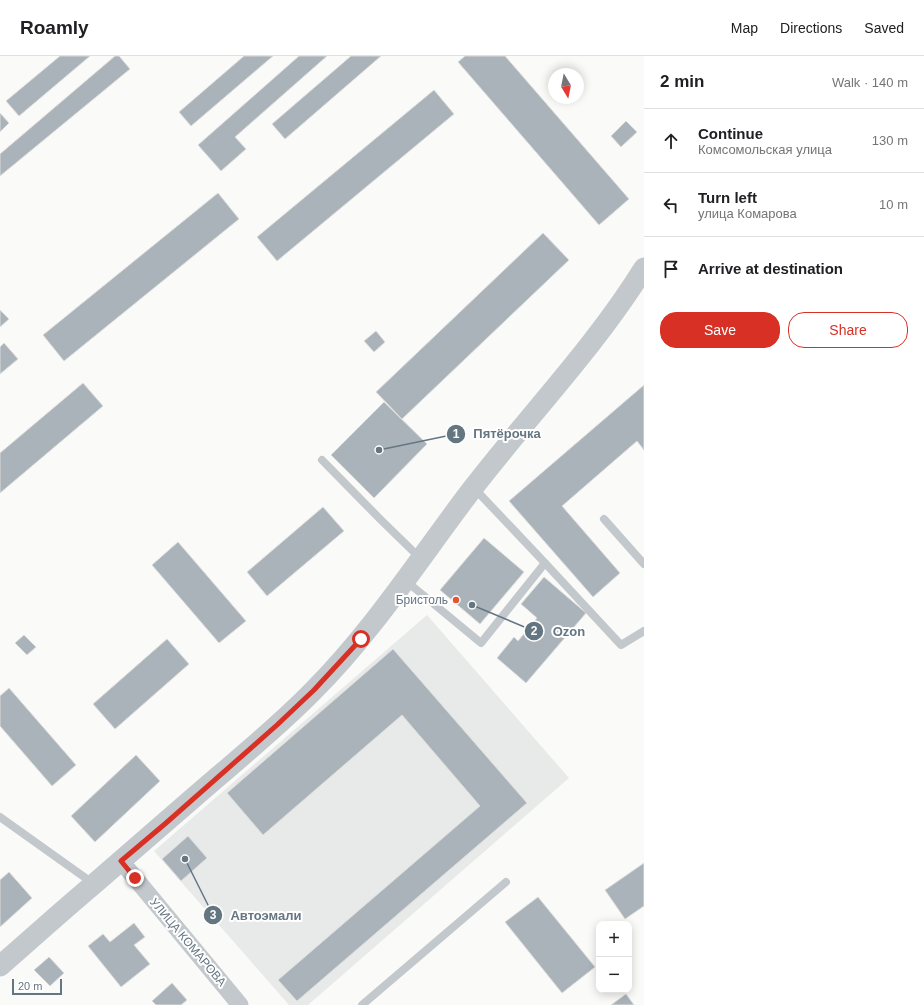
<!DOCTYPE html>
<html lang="en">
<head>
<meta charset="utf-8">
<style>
	:root { --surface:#fff; --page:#f6f6f6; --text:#202124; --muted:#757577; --line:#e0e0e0; --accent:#d93025 }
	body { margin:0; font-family:Arial,sans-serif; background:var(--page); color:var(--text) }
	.controls { position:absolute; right:12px; bottom:12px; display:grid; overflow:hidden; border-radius:8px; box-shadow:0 2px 10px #0003 }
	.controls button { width:36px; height:36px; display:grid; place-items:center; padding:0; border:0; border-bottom:1px solid var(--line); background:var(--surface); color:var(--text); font:20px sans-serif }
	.compass { position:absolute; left:548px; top:12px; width:36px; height:36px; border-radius:50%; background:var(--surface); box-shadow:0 2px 10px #0003; rotate:170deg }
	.scale { position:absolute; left:12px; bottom:10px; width:50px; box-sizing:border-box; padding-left:4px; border:2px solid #657683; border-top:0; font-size:11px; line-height:14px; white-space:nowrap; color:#657683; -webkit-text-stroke:3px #fff; paint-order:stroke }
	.stop { position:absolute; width:12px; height:12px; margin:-9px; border:3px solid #d93025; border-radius:50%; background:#fff }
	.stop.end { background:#d93025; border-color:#fff; box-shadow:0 1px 4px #0008 }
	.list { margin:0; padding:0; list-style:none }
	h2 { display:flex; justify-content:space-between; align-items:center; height:52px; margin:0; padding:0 16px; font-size:17px }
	h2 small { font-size:13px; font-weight:400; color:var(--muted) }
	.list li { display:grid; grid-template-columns:26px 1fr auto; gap:12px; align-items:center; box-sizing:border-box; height:64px; padding:0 16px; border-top:1px solid var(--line) }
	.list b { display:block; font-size:15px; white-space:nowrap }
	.list p { margin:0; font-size:13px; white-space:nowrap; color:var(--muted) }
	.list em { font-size:13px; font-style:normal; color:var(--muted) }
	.actions { display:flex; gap:8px; padding:12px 16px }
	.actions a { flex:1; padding:9px 0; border:1px solid var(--accent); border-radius:16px; text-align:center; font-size:14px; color:var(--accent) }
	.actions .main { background:var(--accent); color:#fff }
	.icon { flex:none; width:22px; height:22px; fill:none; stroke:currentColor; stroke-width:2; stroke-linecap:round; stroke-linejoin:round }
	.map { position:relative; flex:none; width:644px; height:949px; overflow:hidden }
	header { display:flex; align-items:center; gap:24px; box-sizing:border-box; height:56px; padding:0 20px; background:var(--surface); border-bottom:1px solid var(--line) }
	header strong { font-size:19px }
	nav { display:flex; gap:22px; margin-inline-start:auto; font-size:14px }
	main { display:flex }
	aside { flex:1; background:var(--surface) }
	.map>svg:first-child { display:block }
</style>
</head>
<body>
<header>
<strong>Roamly</strong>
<nav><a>Map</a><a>Directions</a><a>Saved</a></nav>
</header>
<main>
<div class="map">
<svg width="644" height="949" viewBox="0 0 644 949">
	<rect width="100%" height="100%" fill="#fafaf8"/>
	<path fill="#e8e9e9" d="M427 559 569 722 308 949H289L154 795Z"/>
	<g fill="#aab3b9" stroke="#dcdcda">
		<path d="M60 0H90L19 60 6 45Z"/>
		<path d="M115 0H119L130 13 0 120V98Z"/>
		<path d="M244 0H273L191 70 179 56Z"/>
		<path d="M299 0H327L235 81 246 93 221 115 198 89Z"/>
		<path d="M351 0H381L285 83 272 68Z"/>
		<path d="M465 0H505L629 143 599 169 458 6Z"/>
		<path d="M434 34 454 58 277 205 257 181Z"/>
		<path d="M0 57 9 67 0 76Z"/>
		<path d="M626 65 637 76 621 91 611 80Z"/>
		<path d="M218 137 239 163 64 305 43 279Z"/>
		<path d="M543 177 569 204 402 363 376 336Z"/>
		<path d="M0 254 9 263 0 271Z"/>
		<path d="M376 275 385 286 374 296 364 285Z"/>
		<path d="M4 287 18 303 0 318V291Z"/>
		<path d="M83 327 103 350 0 437V397Z"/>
		<path d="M644 329V394L637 385 562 450 620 517 593 541 509 445Z"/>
		<path d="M384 346 427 388 374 442 331 399Z"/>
		<path d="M323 451 344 475 267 540 247 516Z"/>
		<path d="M484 482 524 516 480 568 440 534Z"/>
		<path d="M178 486 246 565 219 587 152 509Z"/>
		<path d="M544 521 586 557 526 627 497 602 514 581 518 585 537 562 521 548Z"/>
		<path d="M24 579 36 591 27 599 15 587Z"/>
		<path d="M167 583 189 608 115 673 93 648Z"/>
		<path d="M393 593 527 747 297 945 278 924 480 750 402 659 263 779 227 737Z"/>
		<path d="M9 632 76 709 52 730 0 670V640Z"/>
		<path d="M136 699 160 725 95 786 71 760Z"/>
		<path d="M188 780 207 802 181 825 162 803Z"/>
		<path d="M644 807V850L625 863 605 834Z"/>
		<path d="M9 816 32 842 0 871V824Z"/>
		<path d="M538 841 595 911 562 937 505 866Z"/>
		<path d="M134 867 145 881 134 889 150 908 121 931 88 890 103 878 110 886Z"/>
		<path d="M49 901 64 917 50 930 34 914Z"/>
		<path d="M172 927 187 944 181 949H156L152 945Z"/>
		<path d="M626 938 634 949H611Z"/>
	</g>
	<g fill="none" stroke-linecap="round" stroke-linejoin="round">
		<g stroke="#c3c8cc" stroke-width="8">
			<path d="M322 404 380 463 421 503"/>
			<path d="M474 432 545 507 621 589 644 575"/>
			<path d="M604 463 644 508"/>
			<path d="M406 525 481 587 545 507"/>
			<path d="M0 761 94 828"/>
			<path d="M362 949 506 826"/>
		</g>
		<path stroke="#c3c8cc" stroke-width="17" d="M121 805 240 949"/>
		<path stroke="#c3c8cc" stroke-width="21" d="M0 910C31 883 62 855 94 828 126 800 159 772 192 743 233 707 275 674 313 635 374 574 421 500 473 432 530 358 595 291 644 212"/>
	</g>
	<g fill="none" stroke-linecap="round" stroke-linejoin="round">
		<path stroke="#d93025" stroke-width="5" d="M135 822 121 805 166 767 277 669 314 634 361 583"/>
	</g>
	<circle fill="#e4572e" stroke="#fff" stroke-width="1.5" cx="456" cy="544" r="4"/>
	<g text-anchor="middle" stroke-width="4" stroke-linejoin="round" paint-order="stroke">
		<g font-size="12" fill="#657683" stroke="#fff" text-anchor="end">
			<text x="448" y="548">Бристоль</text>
		</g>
		<g font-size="12" fill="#657683" stroke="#fff">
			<text transform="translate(188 886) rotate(50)" y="4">УЛИЦА КОМАРОВА</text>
		</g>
	</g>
	<path fill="none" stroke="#657683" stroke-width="1.5" d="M379 394L456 378M472 549L534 575M185 803L213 859"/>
	<g fill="#657683" stroke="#fff" stroke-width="1.5">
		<circle cx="379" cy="394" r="4"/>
		<circle cx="472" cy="549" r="4"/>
		<circle cx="185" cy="803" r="4"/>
		<circle cx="456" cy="378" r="10"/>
		<circle cx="534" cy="575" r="10"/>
		<circle cx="213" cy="859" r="10"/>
	</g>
	<g font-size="12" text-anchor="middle" font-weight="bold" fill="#fff">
		<text x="456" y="382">1</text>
		<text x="534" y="579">2</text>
		<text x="213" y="863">3</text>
	</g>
	<g font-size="13" text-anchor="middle" font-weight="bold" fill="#657683" stroke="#fff" stroke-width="4" stroke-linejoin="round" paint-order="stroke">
		<text x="507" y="382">Пятёрочка</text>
		<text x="569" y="580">Ozon</text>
		<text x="266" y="864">Автоэмали</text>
	</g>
</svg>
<div class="controls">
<button>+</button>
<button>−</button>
</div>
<svg class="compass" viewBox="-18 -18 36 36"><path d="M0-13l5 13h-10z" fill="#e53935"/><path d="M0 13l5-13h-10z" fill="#757577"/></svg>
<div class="scale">20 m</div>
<div class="stop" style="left:361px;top:583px"></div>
<div class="stop end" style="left:135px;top:822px"></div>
</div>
<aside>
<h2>2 min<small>Walk · 140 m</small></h2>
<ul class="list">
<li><svg class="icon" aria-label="ahead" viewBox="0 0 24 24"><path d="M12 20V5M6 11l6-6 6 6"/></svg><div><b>Continue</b><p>Комсомольская улица</p></div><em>130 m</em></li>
<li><svg class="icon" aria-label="left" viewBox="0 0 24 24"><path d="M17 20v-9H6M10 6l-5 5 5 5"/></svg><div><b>Turn left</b><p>улица Комарова</p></div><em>10 m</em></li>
<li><svg class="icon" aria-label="arrive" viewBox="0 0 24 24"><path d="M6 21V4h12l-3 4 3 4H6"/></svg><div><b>Arrive at destination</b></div></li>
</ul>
<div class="actions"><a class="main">Save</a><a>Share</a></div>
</aside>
</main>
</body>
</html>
